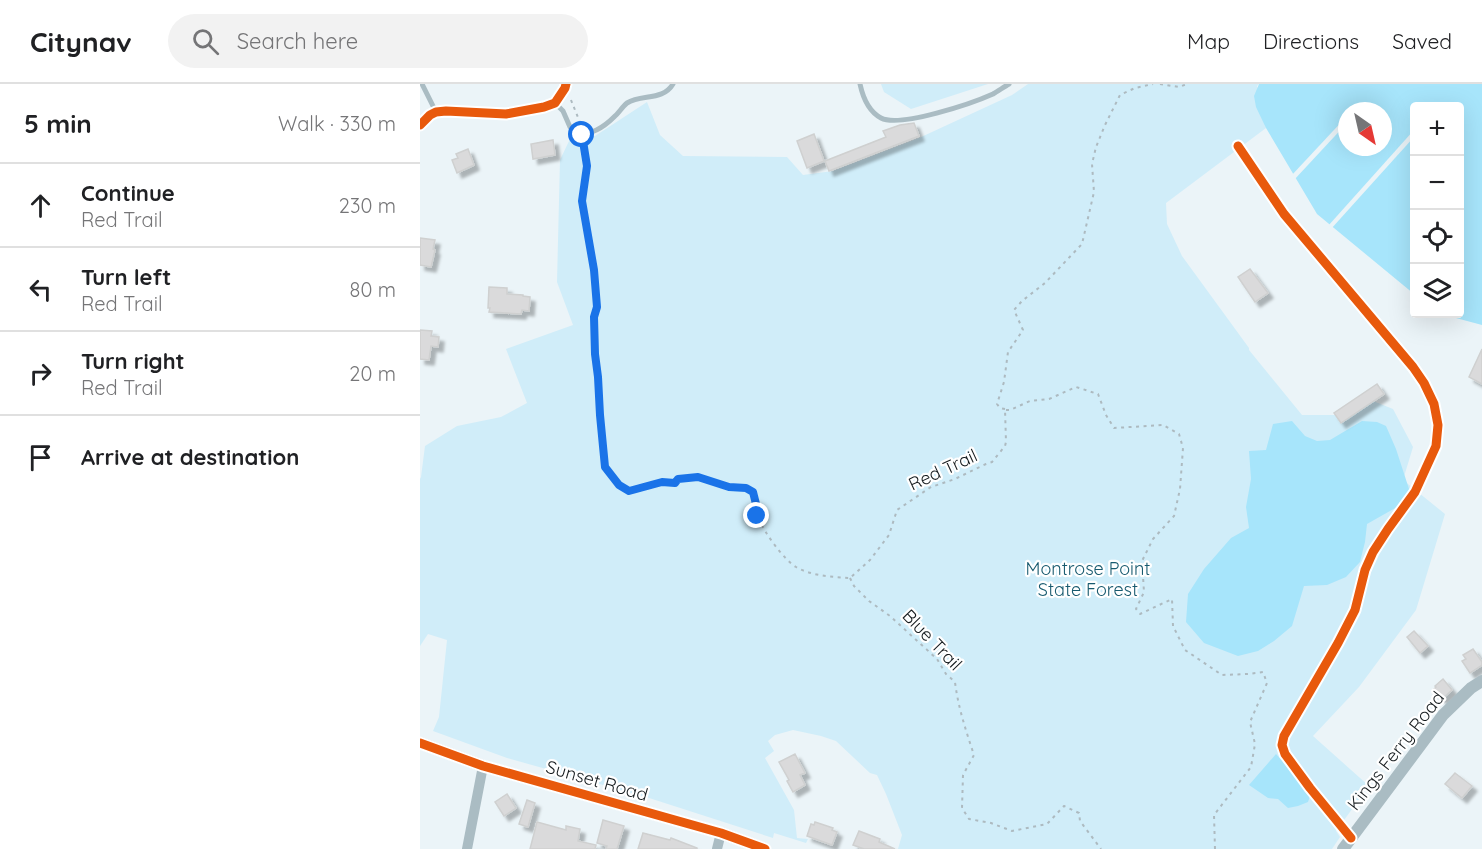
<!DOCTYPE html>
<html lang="en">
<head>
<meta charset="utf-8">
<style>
	:root { --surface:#fff; --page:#f2f2f2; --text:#202124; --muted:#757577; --line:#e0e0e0 }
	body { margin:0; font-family:Quicksand,sans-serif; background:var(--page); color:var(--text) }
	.controls { position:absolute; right:18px; top:18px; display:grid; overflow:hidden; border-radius:6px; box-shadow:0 6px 24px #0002 }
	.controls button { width:54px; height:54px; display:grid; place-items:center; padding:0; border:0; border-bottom:2px solid var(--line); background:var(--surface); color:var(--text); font:30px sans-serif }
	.compass { position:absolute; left:918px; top:18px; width:54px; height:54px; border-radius:50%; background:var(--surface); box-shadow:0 6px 24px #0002; rotate:146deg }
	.stop { position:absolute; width:18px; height:18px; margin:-14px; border:4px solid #1a73e8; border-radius:50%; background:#fff }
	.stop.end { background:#1a73e8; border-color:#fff; box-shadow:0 2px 6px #0008 }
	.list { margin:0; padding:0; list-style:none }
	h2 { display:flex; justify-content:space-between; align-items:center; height:78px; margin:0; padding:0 24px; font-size:26px }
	h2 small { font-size:20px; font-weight:400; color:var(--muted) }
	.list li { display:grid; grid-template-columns:39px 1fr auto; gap:18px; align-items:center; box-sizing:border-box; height:84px; padding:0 24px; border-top:2px solid var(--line) }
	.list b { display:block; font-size:22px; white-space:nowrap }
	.list p { margin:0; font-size:20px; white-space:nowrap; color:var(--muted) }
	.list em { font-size:20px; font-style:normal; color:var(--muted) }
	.icon { flex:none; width:33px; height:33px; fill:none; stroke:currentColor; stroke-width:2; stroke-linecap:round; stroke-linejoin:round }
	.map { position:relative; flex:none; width:1062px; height:765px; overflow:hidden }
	header { display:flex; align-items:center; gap:36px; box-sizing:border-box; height:84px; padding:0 30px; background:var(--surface); border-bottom:2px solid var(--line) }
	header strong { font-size:28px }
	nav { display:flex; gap:33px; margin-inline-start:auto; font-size:21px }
	.search { width:420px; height:54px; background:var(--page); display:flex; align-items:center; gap:15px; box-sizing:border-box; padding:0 21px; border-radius:33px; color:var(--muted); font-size:22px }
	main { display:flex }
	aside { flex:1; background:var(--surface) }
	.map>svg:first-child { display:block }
</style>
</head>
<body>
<header>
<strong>Citynav</strong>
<div class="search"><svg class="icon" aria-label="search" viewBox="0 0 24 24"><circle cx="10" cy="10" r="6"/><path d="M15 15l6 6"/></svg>Search here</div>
<nav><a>Map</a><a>Directions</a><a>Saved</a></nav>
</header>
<main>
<aside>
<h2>5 min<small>Walk · 330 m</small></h2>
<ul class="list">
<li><svg class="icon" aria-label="ahead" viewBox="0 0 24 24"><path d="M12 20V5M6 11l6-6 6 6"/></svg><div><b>Continue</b><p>Red Trail</p></div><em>230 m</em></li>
<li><svg class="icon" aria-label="left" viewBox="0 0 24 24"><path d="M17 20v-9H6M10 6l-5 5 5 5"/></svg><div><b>Turn left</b><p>Red Trail</p></div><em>80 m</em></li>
<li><svg class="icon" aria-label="right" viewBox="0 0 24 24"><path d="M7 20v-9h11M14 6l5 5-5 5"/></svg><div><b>Turn right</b><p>Red Trail</p></div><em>20 m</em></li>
<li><svg class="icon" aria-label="arrive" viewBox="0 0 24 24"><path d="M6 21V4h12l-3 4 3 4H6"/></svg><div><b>Arrive at destination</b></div></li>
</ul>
</aside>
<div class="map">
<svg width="1062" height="765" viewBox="0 0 1062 765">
	<defs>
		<filter id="shadow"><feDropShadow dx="5" dy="5" stdDeviation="1.5" flood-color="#0004"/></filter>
	</defs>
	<rect width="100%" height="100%" fill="#ebf4f8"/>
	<g fill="#d0edf9">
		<path d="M461 0H568L491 25 464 8Z"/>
		<path d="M608 0H839L837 2 846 44 746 119 747 140 762 172 829 264V266L882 331H921L948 315 973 325 993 363 983 396 1025 430 996 526 939 603 893 652 949 702 916 747 920 753 912 765H478L482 751 466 710 457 691 450 689 416 657 401 652 373 646 355 651 348 657 354 667 345 674 374 726 377 754 388 755 386 759 354 749 353 754 226 713 87 674 13 647 19 633 27 556 8 550 0 562V395L1 393 5 362 37 342 81 333 107 319 86 265 153 241 137 198 140 76 150 55 175 52 227 18 240 51 263 72 367 73 383 91 413 87 499 54 592 11Z"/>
	</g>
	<g fill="#a7e5fb" fill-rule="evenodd">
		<path d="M839 0H1062V241L1021 230H1040V22H994V210L897 130 846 44 836 23 834 12ZM927 27H963V63H927Z"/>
		<path d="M872 337 885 352 897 357 910 356 942 337 957 338 966 342 976 365 990 408 977 423 947 440 945 458 940 478 926 493 907 501 884 502 872 542 854 557 838 567 818 572 784 559 766 538 768 510 784 485 811 454 829 444 826 423 831 395 829 367 846 366 853 340Z"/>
		<path d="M856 670 891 709 888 718 878 722 868 724 858 715 848 714 829 701Z"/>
	</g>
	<g fill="#ebf4f8">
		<path d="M927 32V39L874 96 871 92Z"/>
		<path d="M994 46V53L911 145 908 142Z"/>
	</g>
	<g fill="#dadadb" stroke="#cfd0d0" stroke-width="1.5" filter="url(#shadow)">
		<path d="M494 39 499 52 409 87 405 77 466 53 463 47 480 41Z"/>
		<path d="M394 50 404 77 387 84 377 57Z"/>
		<path d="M133 56 135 71 113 75 111 60Z"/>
		<path d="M48 65 54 81 37 89 32 76 38 74 36 70Z"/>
		<path d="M0 154 15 156 13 165 15 166 11 183 0 181Z"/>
		<path d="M830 185 848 209 835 218 818 193Z"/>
		<path d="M69 203 87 204V210L103 211V212L110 213 109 227 102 226 101 230 69 228 70 224H68Z"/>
		<path d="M0 246 12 247 11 252 19 253 18 263 11 262 9 276 0 275Z"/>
		<path d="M1062 265V300L1049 293Z"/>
		<path d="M957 300 964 310 921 339 914 329Z"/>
		<path d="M994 547 1008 562 1000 569 987 553Z"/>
		<path d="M1053 565 1062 578V581L1050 589 1042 577 1046 575 1043 571Z"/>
		<path d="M1023 595 1032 606 1022 615 1013 606 1016 603 1015 602Z"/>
		<path d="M375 670 385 689 380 691 385 701 373 708 367 697 369 696 359 678Z"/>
		<path d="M1035 689 1052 702 1042 714 1025 700Z"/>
		<path d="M87 710 96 724 84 732 75 718Z"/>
		<path d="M107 716 115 719 108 743 99 740Z"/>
		<path d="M183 736 204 742 197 765H186L187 762 177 759Z"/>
		<path d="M117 738 146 746V742L160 745 158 757 176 761 175 765H110Z"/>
		<path d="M395 738 413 744 412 746 417 748 412 761 387 752 391 740 394 741Z"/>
		<path d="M439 747 460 755 459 758 475 765H444L433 761Z"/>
		<path d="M223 749 250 756 251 754 277 764V765H218Z"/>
	</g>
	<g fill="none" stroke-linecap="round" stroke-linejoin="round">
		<g stroke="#adbac0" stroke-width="2" stroke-dasharray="3 4.5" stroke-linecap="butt">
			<path d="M740 0 759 3 767 0"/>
			<path d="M151 16 161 41"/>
			<path d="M163 59 167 82 162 117 174 186 177 223 174 233 175 270 178 293 180 331 185 383 199 401 209 407 242 398 255 399C268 384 294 401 310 403 319 404 325 403 333 408 335 416 335 427 339 435 344 448 364 476 376 483 392 492 412 493 430 494L450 476 469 451 477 426 511 403 535 395 566 380 572 378 585 362 586 358 585 325"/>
			<path d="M585 325 580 324 577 320 584 298 588 268 603 246 594 226 602 217 625 199 662 160 674 108 672 80 676 63 685 41 700 11 715 4 733 0"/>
			<path d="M586 326H590L610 317 629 315 656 303 678 310 686 331 694 344 743 341 759 350 763 364 760 405 754 432 733 455 722 477 724 508 716 525 720 530 752 515 753 542 765 566 802 591 828 590 843 588 847 599 830 638 835 660 831 683 794 731 795 765"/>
			<path d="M430 494 434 502 449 517 470 532 517 575 526 590 535 598C538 623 546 647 554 671L543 691 542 724 549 735 571 739 592 747 627 740 644 722 659 729 660 737 681 765"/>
		</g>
		<g stroke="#aabcc3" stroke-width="5">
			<path d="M2 0 16 28"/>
			<path d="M440 0C443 14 448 27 461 34 480 44 553 19 573 10 578 7 584 3 589 0"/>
			<path d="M135 19 143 27 150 43 157 50C171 51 184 43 194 33 199 29 202 23 207 19 222 10 243 17 253 0"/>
		</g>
		<g stroke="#aabcc3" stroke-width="10">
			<path d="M0 41 10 31 16 28 26 27 86 30 124 23 135 19 145 4 146 0"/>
			<path d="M818 62 864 130 993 283 1004 299 1014 320 1018 341 1016 362 995 408 968 445 953 468 945 486 935 526 918 559 864 652 862 661 865 670 890 704 931 754"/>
			<path d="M47 765 63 682"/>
			<path d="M297 765 301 749"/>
		</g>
		<g stroke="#aabcc3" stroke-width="12">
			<path d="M0 659 63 682 301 749 345 765"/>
			<path d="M923 765 1023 631 1051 604 1062 597"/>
		</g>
		<defs>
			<g id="cycleway">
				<path d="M0 41 10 31 16 28 26 27 86 30 124 23 135 19 145 4 146 0"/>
				<path d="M818 62 864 130 993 283 1004 299 1014 320 1018 341 1016 362 995 408 968 445 953 468 945 486 935 526 918 559 864 652 862 661 865 670 890 704 931 754"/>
				<path d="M0 659 63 682 301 749 345 765"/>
			</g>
		</defs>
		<use href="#cycleway" stroke="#fff" stroke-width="13"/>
		<use href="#cycleway" stroke="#e8590c" stroke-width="9"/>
	</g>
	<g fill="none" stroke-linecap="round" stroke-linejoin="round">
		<path stroke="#1a73e8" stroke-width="8" d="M162 51 167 82 162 117 174 186 177 223 174 233 175 270 178 293 180 331 185 383 199 401 209 407 242 398 255 399 258 395 278 393 309 403 326 404 333 408 337 424V432"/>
	</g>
	<g text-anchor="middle" stroke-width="4.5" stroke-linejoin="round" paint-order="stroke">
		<g font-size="18" fill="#151b1e" stroke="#fff">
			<text transform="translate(523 386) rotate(-25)" y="6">Red Trail</text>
			<text transform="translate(512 556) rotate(46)" y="6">Blue Trail</text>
			<text transform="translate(976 667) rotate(-52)" y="6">Kings Ferry Road</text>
			<text transform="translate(177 697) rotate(16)" y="6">Sunset Road</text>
		</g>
		<g font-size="18" fill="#175a6f" stroke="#fff">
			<text x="668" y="491">Montrose Point<tspan x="668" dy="21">State Forest</tspan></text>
		</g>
	</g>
</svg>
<div class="controls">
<button>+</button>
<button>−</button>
<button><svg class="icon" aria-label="locate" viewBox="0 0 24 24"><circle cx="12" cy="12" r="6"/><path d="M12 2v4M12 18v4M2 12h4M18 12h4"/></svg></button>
<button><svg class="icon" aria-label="layers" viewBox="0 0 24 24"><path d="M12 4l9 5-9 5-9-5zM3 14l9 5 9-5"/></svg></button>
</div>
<svg class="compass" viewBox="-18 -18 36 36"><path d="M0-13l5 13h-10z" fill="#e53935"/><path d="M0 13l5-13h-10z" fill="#757577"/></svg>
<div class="stop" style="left:162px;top:51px"></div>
<div class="stop end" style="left:337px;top:432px"></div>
</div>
</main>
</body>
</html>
